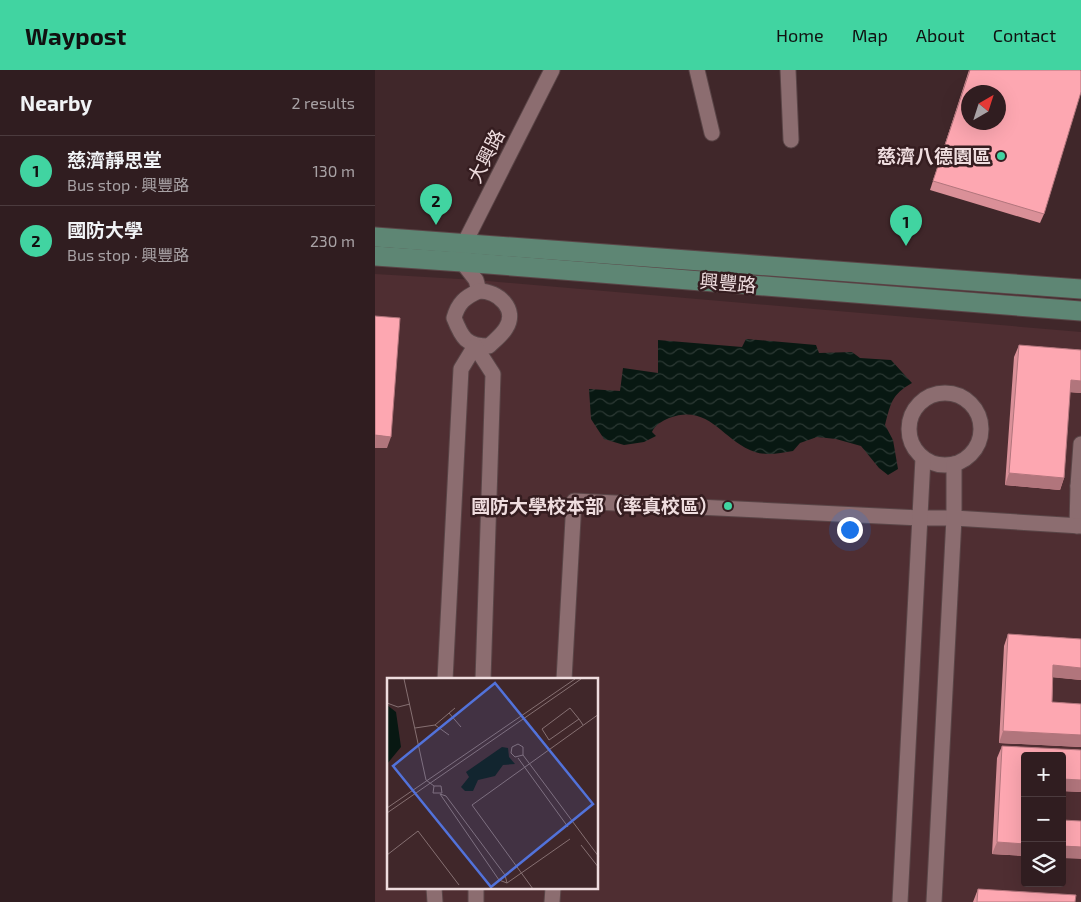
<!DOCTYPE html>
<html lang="en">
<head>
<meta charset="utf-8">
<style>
	:root { --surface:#301d20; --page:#382629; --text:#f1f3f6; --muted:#a8a2a5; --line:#4b3b3e; --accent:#41d4a1 }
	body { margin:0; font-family:"Exo 2","Noto Sans TC",sans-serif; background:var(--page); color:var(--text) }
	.controls { position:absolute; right:15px; bottom:15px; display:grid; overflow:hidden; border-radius:5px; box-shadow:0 5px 20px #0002 }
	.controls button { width:45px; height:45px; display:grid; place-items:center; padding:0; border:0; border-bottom:1px solid var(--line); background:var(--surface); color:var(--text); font:25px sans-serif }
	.compass { position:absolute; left:586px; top:15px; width:45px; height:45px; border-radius:50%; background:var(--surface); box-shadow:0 5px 20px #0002; rotate:39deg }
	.you { position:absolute; left:474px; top:459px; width:18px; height:18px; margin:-12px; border:4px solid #fff; border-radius:50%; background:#1a73e8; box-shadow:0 0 0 8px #1a73e833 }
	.badge { display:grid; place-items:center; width:32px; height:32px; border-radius:50%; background:var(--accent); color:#111; font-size:16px; font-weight:700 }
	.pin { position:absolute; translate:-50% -41px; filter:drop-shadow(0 1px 2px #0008) }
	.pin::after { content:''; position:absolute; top:26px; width:18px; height:15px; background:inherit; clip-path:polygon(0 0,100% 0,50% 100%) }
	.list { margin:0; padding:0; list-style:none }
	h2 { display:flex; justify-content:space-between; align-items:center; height:65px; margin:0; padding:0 20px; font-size:21px }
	h2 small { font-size:16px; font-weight:400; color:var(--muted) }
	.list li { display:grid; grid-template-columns:32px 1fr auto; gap:15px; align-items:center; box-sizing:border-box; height:70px; padding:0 20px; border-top:1px solid var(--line) }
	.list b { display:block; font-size:19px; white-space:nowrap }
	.list p { margin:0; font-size:16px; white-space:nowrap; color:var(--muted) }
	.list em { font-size:16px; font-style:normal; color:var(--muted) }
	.icon { flex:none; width:28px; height:28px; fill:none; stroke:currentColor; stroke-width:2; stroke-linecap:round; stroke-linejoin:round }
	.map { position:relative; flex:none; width:706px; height:832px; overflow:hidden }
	header { display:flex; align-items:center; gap:30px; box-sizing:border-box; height:70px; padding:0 25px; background:var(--accent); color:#111 }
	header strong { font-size:24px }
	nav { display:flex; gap:28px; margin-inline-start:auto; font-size:18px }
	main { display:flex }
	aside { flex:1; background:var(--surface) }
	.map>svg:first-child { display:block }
</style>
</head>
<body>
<header>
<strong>Waypost</strong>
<nav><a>Home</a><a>Map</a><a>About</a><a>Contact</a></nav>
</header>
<main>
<aside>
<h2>Nearby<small>2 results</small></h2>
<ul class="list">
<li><span class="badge">1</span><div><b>慈濟靜思堂</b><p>Bus stop · 興豐路</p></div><em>130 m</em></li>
<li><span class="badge">2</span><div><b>國防大學</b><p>Bus stop · 興豐路</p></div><em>230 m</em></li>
</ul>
</aside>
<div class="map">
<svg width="706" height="832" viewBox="0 0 706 832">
	<defs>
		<pattern id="water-waves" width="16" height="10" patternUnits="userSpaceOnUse" patternTransform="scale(1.25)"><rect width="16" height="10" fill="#081812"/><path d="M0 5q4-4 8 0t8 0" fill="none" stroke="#2c3934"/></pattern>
	</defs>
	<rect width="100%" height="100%" fill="#40272a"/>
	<path fill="#4f2e32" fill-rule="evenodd" d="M0 204 101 210 706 262V832H0ZM14 610H222V818H14ZM650 686H687V813H650Z"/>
	<path fill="url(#water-waves)" d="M371 269 441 275 444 283 477 282 485 288 516 290 537 313C516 325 516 333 510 355L518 370 523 399 513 405 504 398 486 376 461 369 442 367 425 373 418 381C405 383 392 386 380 382 347 371 335 333 294 348 287 351 280 355 277 362L281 366 269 372 249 375 229 369 216 349 214 319 245 321 248 298 283 303V270L367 277Z"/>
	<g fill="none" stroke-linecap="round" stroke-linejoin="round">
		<defs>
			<g id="minor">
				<path d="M322 0 337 63"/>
				<path d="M413 0 416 70"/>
				<path d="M104 221 101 210 87 192 90 172 177 0"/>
				<path d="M104 221C123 221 143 239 131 258 127 265 120 270 114 276 91 276 87 268 79 248 83 233 90 227 104 221Z"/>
				<circle cx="570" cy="359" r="36"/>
				<path d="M703 416 706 374"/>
				<path d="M702 456 703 416H706"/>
				<path d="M70 610 86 299 100 276 118 304 108 610"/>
				<path d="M189 610 199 431 545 448H579L706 456"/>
				<path d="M59 818 60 832"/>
				<path d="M101 832V818"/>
				<path d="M177 832 178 818"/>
				<path d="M525 832 548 388"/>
				<path d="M559 832 579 448V394"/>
			</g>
			<g id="major">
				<path d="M0 167 706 219"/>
				<path d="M0 186 87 192 706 241"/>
			</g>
		</defs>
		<use href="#minor" stroke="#5a4547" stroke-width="17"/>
		<use href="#major" stroke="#5a4547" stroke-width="21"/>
		<use href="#minor" stroke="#8c6d70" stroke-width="15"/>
		<use href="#major" stroke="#5e8674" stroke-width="19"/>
	</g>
	<g fill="#da9098">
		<path d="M594 0 669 144 665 153 555 120Z"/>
		<path d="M644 275 706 280V323L695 322 689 408 685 420 630 415 639 287Z"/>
		<path d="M633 564 706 569V610L678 607 677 632 706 634V677L624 673 629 576Z"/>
		<path d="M627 676 706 680V722L687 721 650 686V786L617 784 622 688Z"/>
		<path d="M603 819 700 832H598Z"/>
	</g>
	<g fill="#b1757c">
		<path d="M696 310 706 311V323L692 322Z"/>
		<path d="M0 365 16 367 12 378H0Z"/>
		<path d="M634 403 689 408 685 420 630 415Z"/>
		<path d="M678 595 706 598V610L674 607Z"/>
		<path d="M628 661 706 665V677L624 673Z"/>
		<path d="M687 709 706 710V722L687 721Z"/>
		<path d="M622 772 650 774V786L617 784Z"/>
		<path d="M687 776 706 777V789L687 788Z"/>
	</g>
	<g fill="#fda7b1" stroke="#b1757c" fill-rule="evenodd">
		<path d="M595 0H705L706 1V22L669 144 558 111ZM594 22H624V52H594Z"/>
		<path d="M0 246 25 248 16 367 0 365Z"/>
		<path d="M644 275 706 280V311L696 310 689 408 634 403Z"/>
		<path d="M633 564 706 569V598L678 595 677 632 706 634V665L628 661Z"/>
		<path d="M627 676 706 680V710L687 709V686H650V774L622 772Z"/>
		<path d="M687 750 706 751V777L687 776Z"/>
		<path d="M603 819 701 825 700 832H602Z"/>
	</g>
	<g fill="#41d4a1" stroke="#351d20" stroke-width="2">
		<circle cx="626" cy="86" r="5"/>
		<circle cx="353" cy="436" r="5"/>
	</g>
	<g text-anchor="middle" stroke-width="5" stroke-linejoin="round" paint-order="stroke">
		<g font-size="19" fill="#efdddf" stroke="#351d20">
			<text transform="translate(111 86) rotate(-63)" y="7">大興路</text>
			<text transform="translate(353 213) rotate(5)" y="7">興豐路</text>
		</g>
		<g font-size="19" font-weight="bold" fill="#efdddf" stroke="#351d20" text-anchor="end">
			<text x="616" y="93">慈濟八德園區</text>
			<text x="343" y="443">國防大學校本部（率真校區）</text>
		</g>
	</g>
	<g transform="translate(12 608)">
		<rect width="211" height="211" fill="#40272a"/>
		<path d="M0 27 9 34 14 69 0 86ZM115 69 121 70 122 79 128 86 116 87 108 98 91 102 86 113H78L74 109 82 99 79 94Z" fill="#081812"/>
		<path fill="none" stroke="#867072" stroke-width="1" d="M17 1 39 102 47 108H54L55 115H46L47 108M0 25 11 29 23 26M62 35 74 49M192 41 162 62 155 51 183 30 192 41 196 47M48 47 62 57M28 50 48 47 68 30M148 53 157 66M136 77 128 79 124 75 125 69 131 66 136 69V77L212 179M131 80 181 149M53 116 59 118 118 197 120 205M53 116 112 202 120 205M0 130 188 1M0 135 194 1M194 167 212 190M0 177 31 153 72 207M120 205 183 161M146 211 85 127 212 36"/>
		<path fill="#5272da" fill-opacity="0.15" stroke="#5272da" stroke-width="2.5" d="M108 5 206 126 104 209 6 88Z"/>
		<rect width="211" height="211" fill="none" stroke="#efdddf" stroke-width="2.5"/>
	</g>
</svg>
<div class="controls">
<button>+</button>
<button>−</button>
<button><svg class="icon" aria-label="layers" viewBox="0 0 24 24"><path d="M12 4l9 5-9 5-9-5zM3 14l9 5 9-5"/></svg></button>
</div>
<svg class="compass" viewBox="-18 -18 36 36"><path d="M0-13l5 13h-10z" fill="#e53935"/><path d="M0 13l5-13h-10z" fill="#a8a2a5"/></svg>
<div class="you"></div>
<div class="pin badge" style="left:531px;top:176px">1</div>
<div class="pin badge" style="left:61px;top:155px">2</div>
</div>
</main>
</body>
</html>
